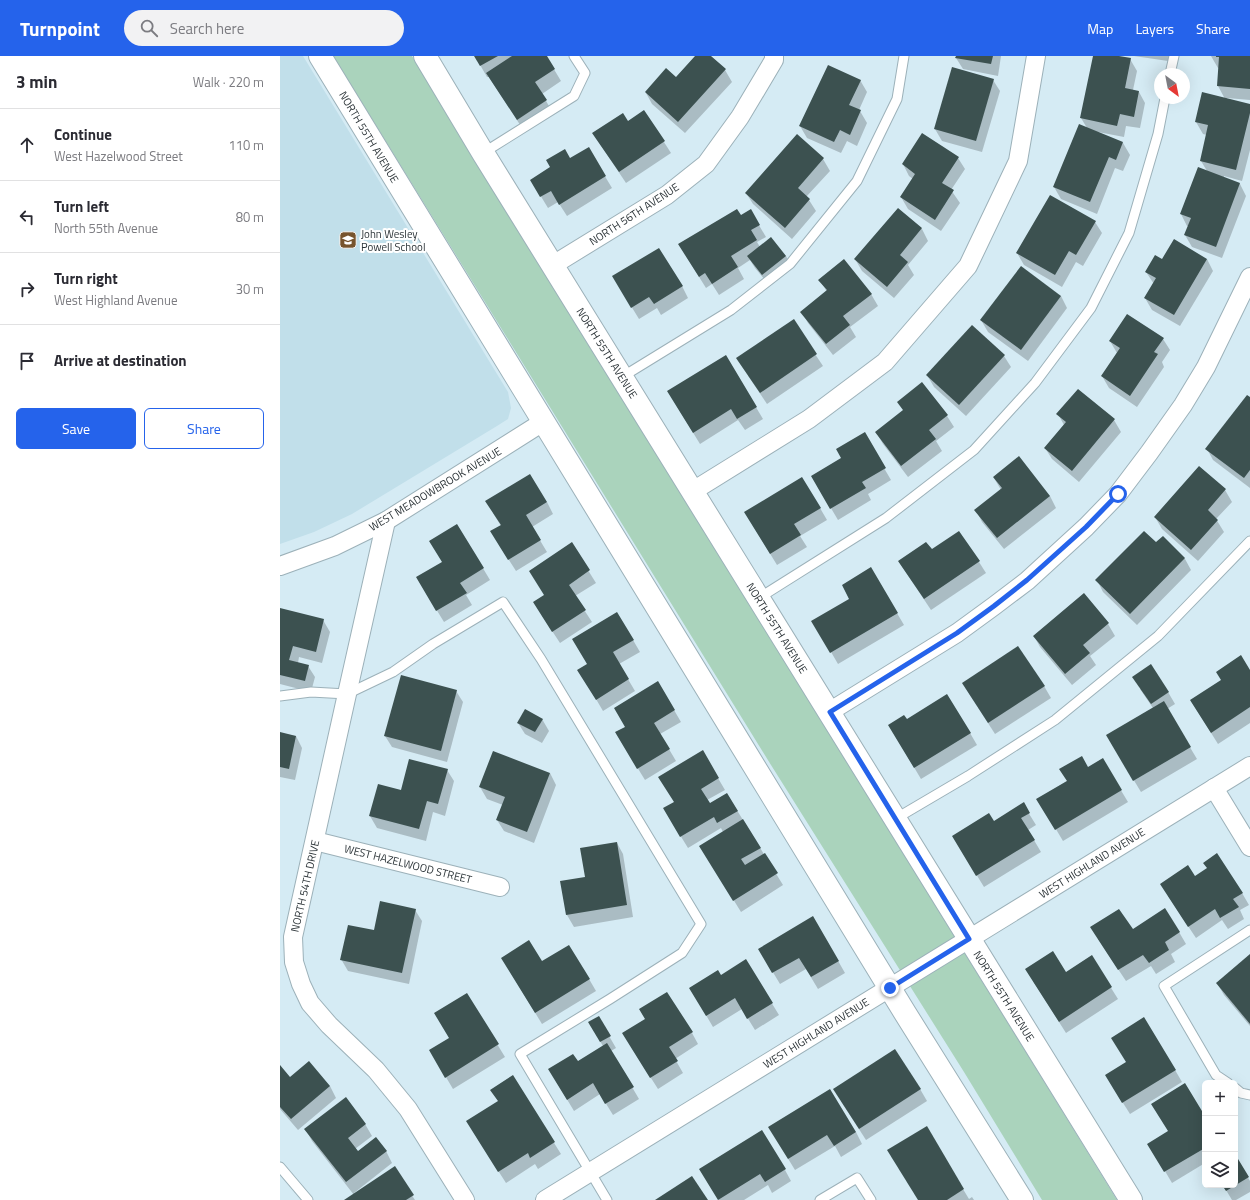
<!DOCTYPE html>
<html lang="en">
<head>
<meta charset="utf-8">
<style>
	:root { --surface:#fff; --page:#f2f2f3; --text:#2b2b33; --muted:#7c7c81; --line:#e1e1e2; --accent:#2563eb }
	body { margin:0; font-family:"Titillium Web",sans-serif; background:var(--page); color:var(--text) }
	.controls { position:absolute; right:12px; bottom:12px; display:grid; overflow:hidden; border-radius:6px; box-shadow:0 4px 16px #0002 }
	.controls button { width:36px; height:36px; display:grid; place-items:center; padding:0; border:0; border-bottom:1px solid var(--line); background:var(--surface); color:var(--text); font:20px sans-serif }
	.compass { position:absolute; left:874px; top:12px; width:36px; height:36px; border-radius:50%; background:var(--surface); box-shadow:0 4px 16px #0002; rotate:148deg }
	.stop { position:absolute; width:12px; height:12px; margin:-9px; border:3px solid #2563eb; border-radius:50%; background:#fff }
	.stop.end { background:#2563eb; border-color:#fff; box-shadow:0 1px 4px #0008 }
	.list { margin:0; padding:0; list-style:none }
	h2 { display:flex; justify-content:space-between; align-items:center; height:52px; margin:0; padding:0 16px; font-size:17px }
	h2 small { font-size:13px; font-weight:400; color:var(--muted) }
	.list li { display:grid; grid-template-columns:26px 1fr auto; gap:12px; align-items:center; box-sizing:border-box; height:72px; padding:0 16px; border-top:1px solid var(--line) }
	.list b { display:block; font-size:15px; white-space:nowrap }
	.list p { margin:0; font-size:13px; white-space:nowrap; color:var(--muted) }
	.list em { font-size:13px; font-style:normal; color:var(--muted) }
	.actions { display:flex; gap:8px; padding:12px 16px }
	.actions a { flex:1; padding:9px 0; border:1px solid var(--accent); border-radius:6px; text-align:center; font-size:14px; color:var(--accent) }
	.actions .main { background:var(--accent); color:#fff }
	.icon { flex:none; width:22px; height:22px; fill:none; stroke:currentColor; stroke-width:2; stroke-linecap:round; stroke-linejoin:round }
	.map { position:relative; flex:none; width:970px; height:1144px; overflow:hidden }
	header { display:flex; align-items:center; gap:24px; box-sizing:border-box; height:56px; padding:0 20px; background:var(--accent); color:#fff }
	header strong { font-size:19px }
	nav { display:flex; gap:22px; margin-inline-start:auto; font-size:14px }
	.search { width:280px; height:36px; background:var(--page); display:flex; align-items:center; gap:10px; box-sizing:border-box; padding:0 14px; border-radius:22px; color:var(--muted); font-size:15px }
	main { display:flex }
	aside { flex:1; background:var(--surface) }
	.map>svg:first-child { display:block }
</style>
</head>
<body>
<header>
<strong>Turnpoint</strong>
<div class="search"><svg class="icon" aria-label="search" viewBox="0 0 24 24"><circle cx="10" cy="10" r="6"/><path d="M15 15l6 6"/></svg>Search here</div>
<nav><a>Map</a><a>Layers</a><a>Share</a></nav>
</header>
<main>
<aside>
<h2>3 min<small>Walk · 220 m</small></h2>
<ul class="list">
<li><svg class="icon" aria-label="ahead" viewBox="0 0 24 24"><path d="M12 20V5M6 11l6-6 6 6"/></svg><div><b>Continue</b><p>West Hazelwood Street</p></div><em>110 m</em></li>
<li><svg class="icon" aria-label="left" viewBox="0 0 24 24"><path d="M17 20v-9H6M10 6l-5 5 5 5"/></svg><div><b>Turn left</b><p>North 55th Avenue</p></div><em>80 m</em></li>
<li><svg class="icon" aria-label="right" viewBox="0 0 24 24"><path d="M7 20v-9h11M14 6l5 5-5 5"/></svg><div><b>Turn right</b><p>West Highland Avenue</p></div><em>30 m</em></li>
<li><svg class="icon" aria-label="arrive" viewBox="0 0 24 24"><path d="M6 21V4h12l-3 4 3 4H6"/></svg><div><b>Arrive at destination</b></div></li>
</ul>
<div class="actions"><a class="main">Save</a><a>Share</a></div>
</aside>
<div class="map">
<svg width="970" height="1144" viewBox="0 0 970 1144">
	<rect width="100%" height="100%" fill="#d5ebf4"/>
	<path fill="#c1dfea" d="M0 0H23L228 336 231 352 228 363 217 370 72 458 34 476 0 488Z"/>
	<path fill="#aad3bc" d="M53 0H132L837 1144H762L684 1016 491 709Z"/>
	<g fill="#0003">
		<path d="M195 0H266L281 25 262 38 273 57 244 75 209 21H207Z"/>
		<path d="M416 0H430L445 14 452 26 405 77 372 48 366 37 396 22Z"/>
		<path d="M677 0H721L718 20 683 13 676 2Z"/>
		<path d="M814 0H834L850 3 857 15 853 34 859 36 865 47 860 72 846 70 844 81 818 76V77L843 87 850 99 843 115 835 112 817 158 781 143 774 131 807 72 801 62Z"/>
		<path d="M854 0H889L888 5Z"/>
		<path d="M931 0H970V44L947 42V43L970 49V94L962 125 944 120V122L960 128 966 140 942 202 912 191 905 179 909 170H907L901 158 927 115 921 105 927 79 923 78 916 66 945 43 938 30 939 12H938Z"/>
		<path d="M580 24 587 36 579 54 580 55 587 67 577 90 567 85 561 97 527 82 520 70Z"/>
		<path d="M713 24 720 35 702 96 662 85 655 73Z"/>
		<path d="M364 55 391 97 346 127 320 88 347 66Z"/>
		<path d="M517 80 543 103 550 115 526 141 529 144 536 155 512 183 473 148 466 137Z"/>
		<path d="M308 92 332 132 287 160 278 146 268 152 251 124 290 104Z"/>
		<path d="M678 102 685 113 671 134 680 147 661 175 628 153 621 141 633 123 629 120 623 108Z"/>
		<path d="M618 153 642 173 648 185 628 209 634 219 614 242 582 215 575 203Z"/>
		<path d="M470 154 486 181 477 186 480 191 491 182 506 200 512 212 490 230 475 212 470 204 458 212 464 223 439 239 432 228 426 232 406 200Z"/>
		<path d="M815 166 822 177 803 210 796 206 782 231 744 209 737 197Z"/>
		<path d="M927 203 933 215 900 270 872 254 865 242 874 228 866 216 883 205Z"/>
		<path d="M540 224 591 238 598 250 570 271 576 281 553 299 528 267 522 256 547 236Z"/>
		<path d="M402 230 408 242 381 259 377 252 359 263 340 232Z"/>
		<path d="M781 240 787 252 748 305 708 276 701 264Z"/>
		<path d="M513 265 543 310 487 348 457 303Z"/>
		<path d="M883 283 890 294 882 306 884 311 857 351 829 332 822 320 837 297 830 285Z"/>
		<path d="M724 300 731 311 686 360 654 331 647 319Z"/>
		<path d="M446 301 483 363 465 374 458 364 420 388 395 347Z"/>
		<path d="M798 334 834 364 841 376 799 426 772 403 765 392 784 369 778 358Z"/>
		<path d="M970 342V432L933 404 927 393Z"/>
		<path d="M618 346 667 360 674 371 656 385 662 395 628 421 603 388 596 376 624 355Z"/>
		<path d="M584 378 611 424 588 438 591 444 558 464 532 420 562 403Z"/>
		<path d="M919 411 945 434 952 446 936 463 944 476 918 505 882 473 875 461Z"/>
		<path d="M714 422 770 440 776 452 724 493 702 466 696 454 721 434Z"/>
		<path d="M267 446 273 458 252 471 267 496 236 515 218 487 221 470 213 457Z"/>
		<path d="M540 452 547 464 520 480 527 491 497 509 472 468Z"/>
		<path d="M177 469 210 524 186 539 192 549 164 566 137 522 163 506Z"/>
		<path d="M883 481 905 503 911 514 857 569 823 536 817 524 876 488Z"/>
		<path d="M291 487 316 527 295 540 312 566 280 587 261 558 265 540Z"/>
		<path d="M651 495 699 506 706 517 651 554 619 506Z"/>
		<path d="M591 513 624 569 558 608 533 565 571 543Z"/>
		<path d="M804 538 828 568 835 580 810 600 816 609 792 629 760 591 754 580Z"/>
		<path d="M0 553 43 564 50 576 42 607 19 601 18 607 28 610 35 621 31 636 0 628Z"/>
		<path d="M353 584 360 596 339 608 355 635 323 655 306 626 309 608Z"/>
		<path d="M970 615V667L938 688 911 645Z"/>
		<path d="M683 628 764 630 771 642 715 678Z"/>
		<path d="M860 633 888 636 895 648 887 653 917 703 861 736 827 680 873 652Z"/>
		<path d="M176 635 183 646 167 706 112 691 105 680Z"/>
		<path d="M394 654 401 666 380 678 396 705 365 724 336 677Z"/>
		<path d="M262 663 269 675 262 687 245 678 238 667Z"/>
		<path d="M626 664 690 677 697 689 641 723 616 681Z"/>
		<path d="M0 677 16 680 22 692 15 724 0 721Z"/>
		<path d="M422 695 445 734 427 744 430 748 447 738 503 829 461 856 427 801 443 776 441 772 408 792 384 753 395 746Z"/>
		<path d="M822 703 848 746 783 785 758 743Z"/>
		<path d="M167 714 174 725 165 760 153 756 146 785 97 772 90 760 121 735Z"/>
		<path d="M270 717 276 729 254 787 224 775 217 764 223 749 207 743 200 731Z"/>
		<path d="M743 748 756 769 748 774 761 796 704 831 680 792 713 766Z"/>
		<path d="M337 787 343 798 353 861 294 871 287 859 282 826 306 822Z"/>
		<path d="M962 837 969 849 960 854 964 863 948 873 942 864 916 882 888 840Z"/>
		<path d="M135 854 142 865 129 928 68 915 61 903 95 876Z"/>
		<path d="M533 861 565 917 538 933 526 913 500 928 479 893Z"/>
		<path d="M852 875 899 876 906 888 891 898 895 906 876 918 871 910 846 925 818 883Z"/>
		<path d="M970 899V970L944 939 937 927Z"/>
		<path d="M811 900 838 943 786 977 753 925 786 917Z"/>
		<path d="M466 905 499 959 475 974 462 953 433 971 410 932 441 920Z"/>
		<path d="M262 906 309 923 316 935 262 968 229 914Z"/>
		<path d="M187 939 225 1001 173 1033 157 1006 170 982Z"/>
		<path d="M318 961 336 992 331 995 359 1043 333 1059 320 1038 294 1055 276 1025 323 990 309 967Z"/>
		<path d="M412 977 418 988 395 1003 403 1017 378 1033 350 989Z"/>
		<path d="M847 1006 895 1014 902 1026 850 1058 833 1031Z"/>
		<path d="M0 1011 10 1022 50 1030 56 1042 18 1074 0 1053Z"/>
		<path d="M232 1020 281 1098 258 1113 255 1108 226 1127 194 1077 219 1046 211 1034Z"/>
		<path d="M640 1033 647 1045 586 1084 561 1045Z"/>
		<path d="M925 1062V1107L892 1127 869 1088Z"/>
		<path d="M85 1068 92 1080 75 1093 78 1097 106 1095 112 1107 74 1137 75 1138 114 1112 135 1144H66L74 1139 32 1085 26 1074Z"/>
		<path d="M646 1072 689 1143 692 1141 694 1144H638Z"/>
		<path d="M576 1076 582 1088 561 1101 555 1090 515 1114 496 1083Z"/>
		<path d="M955 1100 970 1125V1136L956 1144H952L943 1129H955Z"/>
		<path d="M505 1114 511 1125 492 1137 488 1129 464 1144H439L427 1125Z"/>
	</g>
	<g fill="#3c5150">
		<path d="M194 0H218L200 10Z"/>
		<path d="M232 0H267L275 13 255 26 267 44 237 64 206 17Z"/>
		<path d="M415 0H431L446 13 398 66 365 36 386 12 396 21Z"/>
		<path d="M676 0H713L711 8 675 2Z"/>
		<path d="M813 0H839L851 2 845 32 859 35 854 61 840 58 837 70 800 62Z"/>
		<path d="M936 0H970V33L937 30 939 1H936Z"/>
		<path d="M548 9 581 24 569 49 581 54 570 79 560 74 554 86 519 70Z"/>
		<path d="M672 11 714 23 696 85 654 73Z"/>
		<path d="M922 36 970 48V57L956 114 920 105 928 69 915 66Z"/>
		<path d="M364 54 385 85 339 116 312 77 343 57 348 65Z"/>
		<path d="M799 68 843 86 836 104 829 101 810 146 773 131Z"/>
		<path d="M642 77 679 101 662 127 674 134 655 164 620 141 635 118 622 108Z"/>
		<path d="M517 78 544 102 518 132 530 143 505 172 465 137Z"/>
		<path d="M309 91 326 120 279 149 271 135 260 141 250 124 270 111 266 104 285 93 290 102Z"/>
		<path d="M918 111 960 127 936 191 904 179 911 162 900 158Z"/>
		<path d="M770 139 816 165 796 199 789 195 775 219 736 197Z"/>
		<path d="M618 152 642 172 620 199 628 206 607 231 574 203Z"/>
		<path d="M457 153 461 159 471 153 480 169 471 174 477 184 451 200 458 211 432 228 425 217 419 221 398 188Z"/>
		<path d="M491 181 506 200 482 219 467 200Z"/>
		<path d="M894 183 927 203 894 259 864 242 876 222 865 216 875 199 882 203Z"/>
		<path d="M379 192 403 230 374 248 369 241 351 252 332 220Z"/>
		<path d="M564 203 592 238 563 260 570 269 546 288 520 256 547 234 538 224Z"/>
		<path d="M741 210 781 240 741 294 700 264Z"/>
		<path d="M847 258 884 282 874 296 878 298 850 340 821 320 840 292 829 285Z"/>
		<path d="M514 263 537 298 480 337 456 302Z"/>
		<path d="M692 269 725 299 679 349 646 319Z"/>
		<path d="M446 299 477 351 457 363 451 353 413 377 387 335Z"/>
		<path d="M642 326 668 359 649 374 656 383 621 410 595 376 623 354 617 346Z"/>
		<path d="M798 333 835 363 792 415 764 392 786 366 776 358Z"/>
		<path d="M967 339 970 341V414L964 422 925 393Z"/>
		<path d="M585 376 606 412 582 426 586 432 550 453 531 420 561 402 556 393Z"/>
		<path d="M739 400 770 440 717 482 694 454 722 432 713 421Z"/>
		<path d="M919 410 946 433 928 454 938 464 911 494 874 461Z"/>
		<path d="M250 418 267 446 246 459 261 484 228 504 210 475 221 469 205 445Z"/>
		<path d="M522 421 541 452 514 468 521 479 490 498 464 456Z"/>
		<path d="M177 468 204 512 180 527 187 537 156 555 136 521 162 506 149 485Z"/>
		<path d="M679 475 700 505 644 543 618 505 646 486 652 493Z"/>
		<path d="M864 475 876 486 883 480 905 502 850 558 815 524Z"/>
		<path d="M292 486 310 514 289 529 306 554 272 576 253 546 264 539 249 515Z"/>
		<path d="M591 511 618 557 550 597 531 565 569 543 562 529Z"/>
		<path d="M804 537 829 567 803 589 810 597 785 618 753 580Z"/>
		<path d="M0 552 44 563 36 596 13 590 9 604 29 609 25 625 0 619Z"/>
		<path d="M337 556 354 584 333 596 349 623 316 644 297 614 307 608 292 583Z"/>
		<path d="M738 590 765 630 708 667 682 627Z"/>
		<path d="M961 599 970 614V651L931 677 910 644 941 624 936 616Z"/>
		<path d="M871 608 889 636 871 648 852 621Z"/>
		<path d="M121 619 177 634 161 695 104 680Z"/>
		<path d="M378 625 395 654 374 667 390 693 357 713 335 676 345 671 334 652Z"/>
		<path d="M667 638 691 677 634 712 608 669 624 659 627 663Z"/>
		<path d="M884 645 911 691 853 725 826 679Z"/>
		<path d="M245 653 263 663 255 676 237 667Z"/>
		<path d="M0 676 16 680 9 713 0 711Z"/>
		<path d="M423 694 439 722 421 733 430 747 447 737 458 755 437 767 434 761 400 781 383 752 394 746 378 721Z"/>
		<path d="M213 695 270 717 247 776 216 764 225 741 199 731Z"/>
		<path d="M802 700 808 711 823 702 842 734 775 774 756 743 787 725 779 713Z"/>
		<path d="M129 703 168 713 158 748 147 745 139 773 89 760 98 728 121 734Z"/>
		<path d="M744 746 750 757 741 762 755 784 696 820 672 780 709 757 714 765Z"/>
		<path d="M463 763 481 792 461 803 465 809 485 797 498 817 453 845 419 790Z"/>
		<path d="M337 786 347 849 286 859 280 825 305 821 300 792Z"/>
		<path d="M937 797 963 837 953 843 959 851 940 862 935 853 908 871 880 828 908 809 915 820 927 812 923 807Z"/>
		<path d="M100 845 136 853 122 917 60 904 68 869 94 874Z"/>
		<path d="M885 852 900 876 885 886 889 894 869 907 863 899 838 914 810 871 839 853 853 873Z"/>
		<path d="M533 860 559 905 531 921 519 902 492 917 478 893Z"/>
		<path d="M249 884 262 905 289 889 310 923 255 957 221 902Z"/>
		<path d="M773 895 786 916 812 899 832 931 779 966 745 913Z"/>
		<path d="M970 898V968L936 927Z"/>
		<path d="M466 903 493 947 467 963 455 942 426 960 409 932 438 914 441 919Z"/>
		<path d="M387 936 413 976 389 991 398 1005 370 1022 342 977 365 963 359 953Z"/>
		<path d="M187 937 219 988 165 1022 149 994 169 982 154 957Z"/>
		<path d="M319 960 331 980 320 986 308 966Z"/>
		<path d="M864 961 896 1014 842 1047 825 1019 846 1006 831 982Z"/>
		<path d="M327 987 354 1031 325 1048 313 1027 287 1044 268 1013 293 998 298 1005Z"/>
		<path d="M615 993 641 1033 579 1073 553 1033Z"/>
		<path d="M29 1005 50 1030 11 1063 0 1051V1009L10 1021Z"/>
		<path d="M233 1019 275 1086 250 1102 248 1097 218 1116 186 1065 218 1045 210 1034Z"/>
		<path d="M905 1027 925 1060V1092L884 1116 867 1088 888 1075 871 1048Z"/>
		<path d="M550 1033 576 1076 554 1090 547 1079 508 1103 488 1071Z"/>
		<path d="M66 1041 86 1068 68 1082 78 1095 96 1081 107 1095 66 1126 24 1073Z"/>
		<path d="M647 1070 684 1133 667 1144H638L607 1094Z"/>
		<path d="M482 1074 506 1113 485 1126 480 1118 438 1144 419 1113Z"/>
		<path d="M955 1098 969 1121 946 1135 942 1129H955Z"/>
		<path d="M115 1110 134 1139 126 1144H64Z"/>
		<path d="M412 1120 428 1144H375Z"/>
	</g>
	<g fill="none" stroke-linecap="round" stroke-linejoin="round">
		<defs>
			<g id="service">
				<path d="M890 18 894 0"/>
				<path d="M203 97 294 40 305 17 294 0"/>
				<path d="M342 321 451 254 510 208 577 125 617 43 624 0"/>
				<path d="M479 542 606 462 694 394 755 327 811 252 849 177 878 78 885 42"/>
				<path d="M0 640 31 636 67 638 113 616 153 588 223 546 261 603 421 868 402 897 330 943 240 998 327 1144"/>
				<path d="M615 763 688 720 775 664 878 580 970 485"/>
				<path d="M948 1027 936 1019 884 930 970 874"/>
				<path d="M955 1032 961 1037 970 1039"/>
				<path d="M0 1111 28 1144"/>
				<path d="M540 1144 577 1122 591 1144"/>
			</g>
			<g id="minor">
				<path d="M273 209 387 139 426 108 460 61 494 4V0"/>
				<path d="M413 435 529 363 605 306 688 210 738 105 756 0"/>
				<path d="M106 465 67 638 13 881 14 906 21 928 30 947 49 969 96 1014 128 1053 185 1144"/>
				<path d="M0 510 55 490 106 465 263 366"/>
				<path d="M549 656 677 577 714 550 747 525 806 471 838 438 869 397 903 349 926 311 970 221"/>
				<path d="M934 732 970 791"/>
				<path d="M35 785 220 831"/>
				<path d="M265 1144 970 710"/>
			</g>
			<g id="tertiary">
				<path d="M40 0 625 957 742 1144"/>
				<path d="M145 0 203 97 851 1144"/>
			</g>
		</defs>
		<use href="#service" stroke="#9cb1b9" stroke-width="11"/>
		<use href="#minor" stroke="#9cb1b9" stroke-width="20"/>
		<use href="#tertiary" stroke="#9cb1b9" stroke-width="24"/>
		<use href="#service" stroke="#fff" stroke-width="9"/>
		<use href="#minor" stroke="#fff" stroke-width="18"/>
		<use href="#tertiary" stroke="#fff" stroke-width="22"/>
	</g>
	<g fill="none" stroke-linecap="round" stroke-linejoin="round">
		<path stroke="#2563eb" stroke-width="5" d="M610 932 689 883 550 656 677 577 714 550 747 524 806 471 838 438"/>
	</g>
	<defs>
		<symbol id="school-square" viewBox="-11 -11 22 22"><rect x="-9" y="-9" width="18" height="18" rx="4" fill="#77542d" stroke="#fff"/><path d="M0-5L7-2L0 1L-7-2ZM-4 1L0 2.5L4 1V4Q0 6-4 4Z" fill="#fff"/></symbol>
	</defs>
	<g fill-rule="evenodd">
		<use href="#school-square" x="58" y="174" width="20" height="20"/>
	</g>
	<g text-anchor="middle" stroke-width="4" stroke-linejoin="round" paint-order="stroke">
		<g font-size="11" fill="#2c3438" stroke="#fff">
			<text transform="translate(89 81) rotate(59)" y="4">NORTH 55TH AVENUE</text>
			<text transform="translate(354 158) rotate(-33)" y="4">NORTH 56TH AVENUE</text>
			<text transform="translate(327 297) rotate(58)" y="4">NORTH 55TH AVENUE</text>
			<text transform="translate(155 433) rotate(-31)" y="4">WEST MEADOWBROOK AVENUE</text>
			<text transform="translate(497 572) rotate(58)" y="4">NORTH 55TH AVENUE</text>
			<text transform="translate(812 807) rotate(-32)" y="4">WEST HIGHLAND AVENUE</text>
			<text transform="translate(128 808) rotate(14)" y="4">WEST HAZELWOOD STREET</text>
			<text transform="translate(25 830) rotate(-77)" y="4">NORTH 54TH DRIVE</text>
			<text transform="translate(724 940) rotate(58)" y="4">NORTH 55TH AVENUE</text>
			<text transform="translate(536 977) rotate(-32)" y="4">WEST HIGHLAND AVENUE</text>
		</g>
		<g font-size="11" fill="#2c3438" stroke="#fff" text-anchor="start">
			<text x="81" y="182">John Wesley<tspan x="81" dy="13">Powell School</tspan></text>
		</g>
	</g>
</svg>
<div class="controls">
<button>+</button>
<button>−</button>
<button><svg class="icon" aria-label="layers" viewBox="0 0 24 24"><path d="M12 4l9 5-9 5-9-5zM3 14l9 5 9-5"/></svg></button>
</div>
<svg class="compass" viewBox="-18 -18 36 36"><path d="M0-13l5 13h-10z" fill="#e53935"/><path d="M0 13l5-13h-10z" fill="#7c7c81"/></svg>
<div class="stop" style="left:838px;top:438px"></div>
<div class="stop end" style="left:610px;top:932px"></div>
</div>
</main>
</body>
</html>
